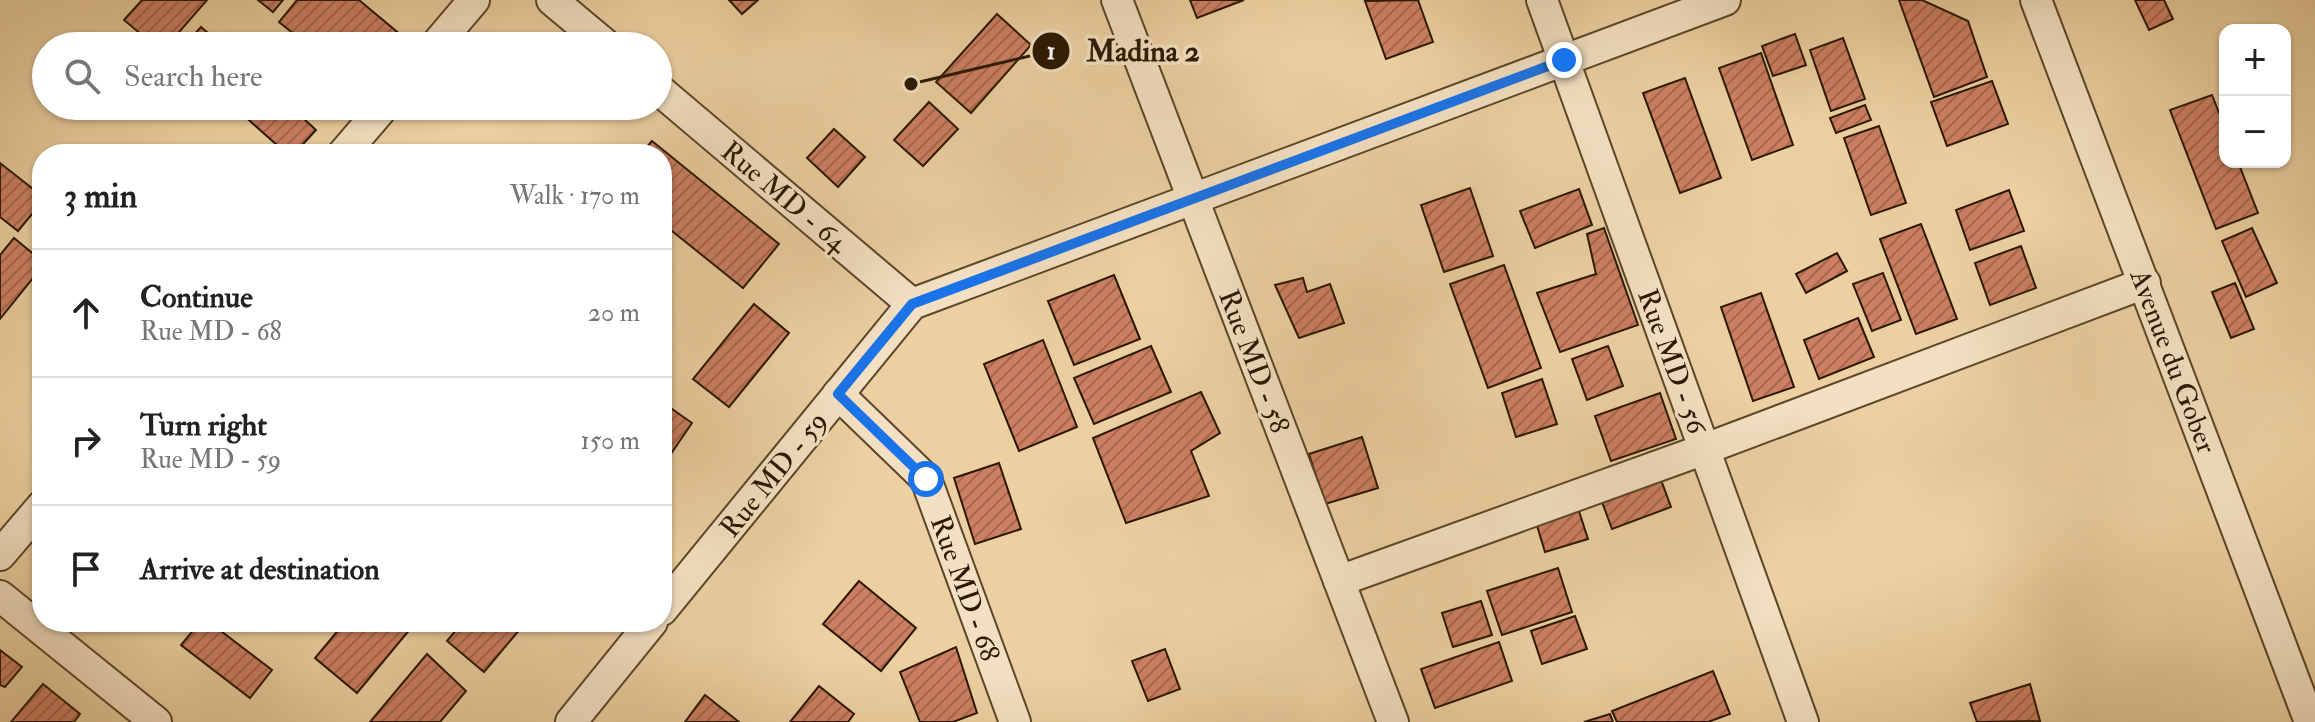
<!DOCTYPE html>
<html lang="en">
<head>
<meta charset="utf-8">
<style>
	:root { --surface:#fff; --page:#f2f2f2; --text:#222; --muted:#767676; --line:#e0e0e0 }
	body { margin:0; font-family:"IM FELL Double Pica",serif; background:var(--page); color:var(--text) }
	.controls { position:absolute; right:24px; top:24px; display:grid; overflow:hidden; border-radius:16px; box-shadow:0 2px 6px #0004 }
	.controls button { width:72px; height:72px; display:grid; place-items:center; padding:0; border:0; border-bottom:2px solid var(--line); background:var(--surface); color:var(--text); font:40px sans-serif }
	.stop { position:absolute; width:24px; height:24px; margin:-18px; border:6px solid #1a73e8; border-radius:50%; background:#fff }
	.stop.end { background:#1a73e8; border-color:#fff; box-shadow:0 2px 8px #0008 }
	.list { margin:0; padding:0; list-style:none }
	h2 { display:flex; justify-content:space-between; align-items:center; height:104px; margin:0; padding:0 32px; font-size:34px }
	h2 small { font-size:26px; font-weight:400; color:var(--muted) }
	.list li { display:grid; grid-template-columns:52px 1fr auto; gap:24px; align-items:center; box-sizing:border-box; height:128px; padding:0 32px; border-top:2px solid var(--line) }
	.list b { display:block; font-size:30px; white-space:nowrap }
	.list p { margin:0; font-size:26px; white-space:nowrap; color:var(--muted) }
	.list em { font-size:26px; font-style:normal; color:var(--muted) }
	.icon { flex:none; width:44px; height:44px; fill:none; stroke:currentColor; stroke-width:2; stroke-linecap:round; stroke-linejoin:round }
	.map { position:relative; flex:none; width:2315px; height:722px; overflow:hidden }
	.search { position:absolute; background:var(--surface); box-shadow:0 2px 6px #0004; left:32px; top:32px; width:640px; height:88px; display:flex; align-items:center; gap:20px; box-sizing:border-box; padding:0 28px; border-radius:44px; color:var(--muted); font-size:30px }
	.panel { position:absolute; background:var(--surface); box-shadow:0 2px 6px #0004; left:32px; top:144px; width:640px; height:488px; border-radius:32px }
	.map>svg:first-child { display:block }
</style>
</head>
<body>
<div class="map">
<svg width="2315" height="722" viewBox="0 0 2315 722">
	<defs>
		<pattern id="building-hatch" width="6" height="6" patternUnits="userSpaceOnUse" patternTransform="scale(2)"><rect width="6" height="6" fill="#cc7f62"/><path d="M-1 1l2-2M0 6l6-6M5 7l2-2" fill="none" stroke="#a6674e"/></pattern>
	</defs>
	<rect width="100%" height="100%" fill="#ecd0a1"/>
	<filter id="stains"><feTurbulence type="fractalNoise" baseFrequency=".0025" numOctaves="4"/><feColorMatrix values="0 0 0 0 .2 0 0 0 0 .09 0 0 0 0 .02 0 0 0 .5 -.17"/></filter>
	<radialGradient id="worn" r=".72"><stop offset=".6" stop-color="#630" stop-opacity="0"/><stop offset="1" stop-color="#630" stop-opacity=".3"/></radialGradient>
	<g fill="url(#building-hatch)" stroke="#2a1800" stroke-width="2">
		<path d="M142 0H207L167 46H155L124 20Z"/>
		<path d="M258 0H283L273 12Z"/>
		<path d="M297 0H359L402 36 394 46H309L279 22Z"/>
		<path d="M729 0H758L742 14Z"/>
		<path d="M1190 0H1244L1197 18Z"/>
		<path d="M1418 0 1433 42 1386 59 1365 1Z"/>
		<path d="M1899 0H1922L1968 21 1987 77 1934 97Z"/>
		<path d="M2135 0H2164L2173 19 2149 30Z"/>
		<path d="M997 14 1031 45 971 113 936 82Z"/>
		<path d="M201 27 223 46H184Z"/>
		<path d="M1795 34 1806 65 1773 76 1762 46Z"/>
		<path d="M1843 38 1865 99 1831 111 1810 50Z"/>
		<path d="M1761 53 1793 145 1752 160 1719 68Z"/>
		<path d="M1685 78 1721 178 1680 193 1643 93Z"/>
		<path d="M1992 81 2008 124 1947 146 1931 102Z"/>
		<path d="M2212 95 2225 128V162H2238L2258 213 2216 229 2170 110Z"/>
		<path d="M929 102 958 129 923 166 894 140Z"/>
		<path d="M1865 105 1871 120 1836 133 1830 118Z"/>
		<path d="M233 106H290L316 130 294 154H287Z"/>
		<path d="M1879 126 1906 203 1871 215 1844 138Z"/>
		<path d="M834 129 865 157 838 187 807 158Z"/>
		<path d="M652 141 779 244 743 288 662 223V154H641Z"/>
		<path d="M0 163 42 196V202L18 231 0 217Z"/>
		<path d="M1470 188 1493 256 1444 272 1421 205Z"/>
		<path d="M1579 189 1592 225 1535 248 1520 211Z"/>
		<path d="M2009 190 2024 231 1970 250 1956 210Z"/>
		<path d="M1921 224 1957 319 1916 334 1880 239Z"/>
		<path d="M1604 228 1638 325 1560 352 1537 293 1596 274 1587 234Z"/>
		<path d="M2252 228 2277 283 2246 297 2222 241Z"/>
		<path d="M14 238 42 261V267L0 319V255Z"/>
		<path d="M2021 246 2036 288 1990 305 1975 263Z"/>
		<path d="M1837 253 1847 271 1806 293 1796 274Z"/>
		<path d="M1504 265 1541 368 1488 388 1450 284Z"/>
		<path d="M1883 273 1901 320 1872 331 1853 284Z"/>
		<path d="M1114 275 1140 339 1074 365 1048 301Z"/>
		<path d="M1303 278 1307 292 1330 284 1344 323 1299 338 1275 285Z"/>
		<path d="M2235 283 2254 329 2231 338 2212 292Z"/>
		<path d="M1761 293 1794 387 1753 401 1721 307Z"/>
		<path d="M754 304 789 333 729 407 693 379Z"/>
		<path d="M1858 318 1874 357 1819 379 1804 340Z"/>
		<path d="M1043 340 1077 427 1019 451 984 364Z"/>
		<path d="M1151 346 1171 392 1094 424 1074 378Z"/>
		<path d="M1608 346 1623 386 1587 400 1572 359Z"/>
		<path d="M1542 379 1557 424 1516 437 1502 393Z"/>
		<path d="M1201 392 1220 433 1191 451 1209 496 1126 523 1093 438Z"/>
		<path d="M1660 393 1676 439 1611 461 1595 416Z"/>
		<path d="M662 402 692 423 662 467Z"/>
		<path d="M1362 437 1378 488 1325 504 1309 454Z"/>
		<path d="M999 463 1021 529 975 544 954 478Z"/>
		<path d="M1657 469 1671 507 1612 529 1598 491Z"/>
		<path d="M1576 502 1588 539 1545 552 1534 516Z"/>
		<path d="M1558 568 1572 612 1502 635 1487 591Z"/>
		<path d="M859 581 916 628 881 671 823 624Z"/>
		<path d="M1481 601 1492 635 1453 647 1442 613Z"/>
		<path d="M1575 616 1587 649 1542 664 1531 631Z"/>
		<path d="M200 622H209L272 670 250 698 181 645Z"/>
		<path d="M345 622H416L357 693 315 658Z"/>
		<path d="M463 622H526L484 672 447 641Z"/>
		<path d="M1499 642 1512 681 1435 708 1421 669Z"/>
		<path d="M956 647 977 713 953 722H920L900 672Z"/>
		<path d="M1165 649 1180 689 1148 701 1132 661Z"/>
		<path d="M0 650 22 667 5 687 0 685Z"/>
		<path d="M427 654 466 691 440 722H370Z"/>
		<path d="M1713 671 1730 714 1708 722H1617L1612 711Z"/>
		<path d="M43 684 80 714 74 722H11Z"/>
		<path d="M2030 684 2040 721 1977 722 1970 703Z"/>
		<path d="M819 686 854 714 848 722H790Z"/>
		<path d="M705 695 739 722H685Z"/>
		<path d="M1610 714 1613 722H1584Z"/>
	</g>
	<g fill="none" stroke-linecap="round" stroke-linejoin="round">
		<defs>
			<g id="minor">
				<path d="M552 0 607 46"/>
				<path d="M1117 0 1393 722"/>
				<path d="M1542 0 1803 722"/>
				<path d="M2036 0 2310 722"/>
				<path d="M435 46 474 0"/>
				<path d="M658 89 912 304"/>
				<path d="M343 154 384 106"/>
				<path d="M838 394 926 479 1015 722"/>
				<path d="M0 555 42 506"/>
				<path d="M1339 581 1705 449 2145 283"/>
				<path d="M0 596 156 722"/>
				<path d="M662 610 912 304 1725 0"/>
				<path d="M571 722 652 622"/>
			</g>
		</defs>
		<use href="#minor" stroke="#5a4628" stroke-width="34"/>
		<use href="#minor" stroke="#f3e0c2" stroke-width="30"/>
	</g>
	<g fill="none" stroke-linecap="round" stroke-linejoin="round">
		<path stroke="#1a73e8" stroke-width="10" d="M926 479 838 394 912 304 1564 60"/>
	</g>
	<g text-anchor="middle" stroke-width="7" stroke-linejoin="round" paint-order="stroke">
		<g font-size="28" fill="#2a1800" stroke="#f3e0c2">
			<text transform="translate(785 196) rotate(40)" y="10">Rue MD - 64</text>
			<text transform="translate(1255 361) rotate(69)" y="10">Rue MD - 58</text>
			<text transform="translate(1673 361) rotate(70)" y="10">Rue MD - 56</text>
			<text transform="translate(2174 361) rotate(69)" y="10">Avenue du Gober</text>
			<text transform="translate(773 474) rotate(-51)" y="10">Rue MD - 59</text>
			<text transform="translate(966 588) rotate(70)" y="10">Rue MD - 68</text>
		</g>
	</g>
	<path fill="none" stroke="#2a1800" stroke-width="3" d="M911 84L1051 51"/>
	<g fill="#2a1800" stroke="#f3e0c2" stroke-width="3">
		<circle cx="911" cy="84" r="8"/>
		<circle cx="1051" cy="51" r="20"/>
	</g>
	<g font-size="24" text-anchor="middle" font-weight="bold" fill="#fff">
		<text x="1051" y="59">1</text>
	</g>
	<g font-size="30" text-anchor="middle" font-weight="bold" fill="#2a1800" stroke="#f3e0c2" stroke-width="7" stroke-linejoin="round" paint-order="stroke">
		<text x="1143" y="61">Madina 2</text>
	</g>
	<rect width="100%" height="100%" filter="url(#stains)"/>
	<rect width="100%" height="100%" fill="url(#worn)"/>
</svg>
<div class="controls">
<button>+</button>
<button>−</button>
</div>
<div class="stop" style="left:926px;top:479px"></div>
<div class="stop end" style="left:1564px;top:60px"></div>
<div class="search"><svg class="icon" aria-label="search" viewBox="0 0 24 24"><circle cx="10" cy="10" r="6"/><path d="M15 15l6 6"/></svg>Search here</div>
<section class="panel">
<h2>3 min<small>Walk · 170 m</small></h2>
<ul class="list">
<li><svg class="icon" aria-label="ahead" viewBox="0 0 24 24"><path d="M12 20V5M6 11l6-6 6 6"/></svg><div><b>Continue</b><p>Rue MD - 68</p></div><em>20 m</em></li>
<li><svg class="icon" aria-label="right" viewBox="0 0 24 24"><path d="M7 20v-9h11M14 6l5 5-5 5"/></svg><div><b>Turn right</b><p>Rue MD - 59</p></div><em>150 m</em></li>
<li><svg class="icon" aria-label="arrive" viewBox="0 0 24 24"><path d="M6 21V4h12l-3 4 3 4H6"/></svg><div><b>Arrive at destination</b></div></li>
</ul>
</section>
</div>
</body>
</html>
